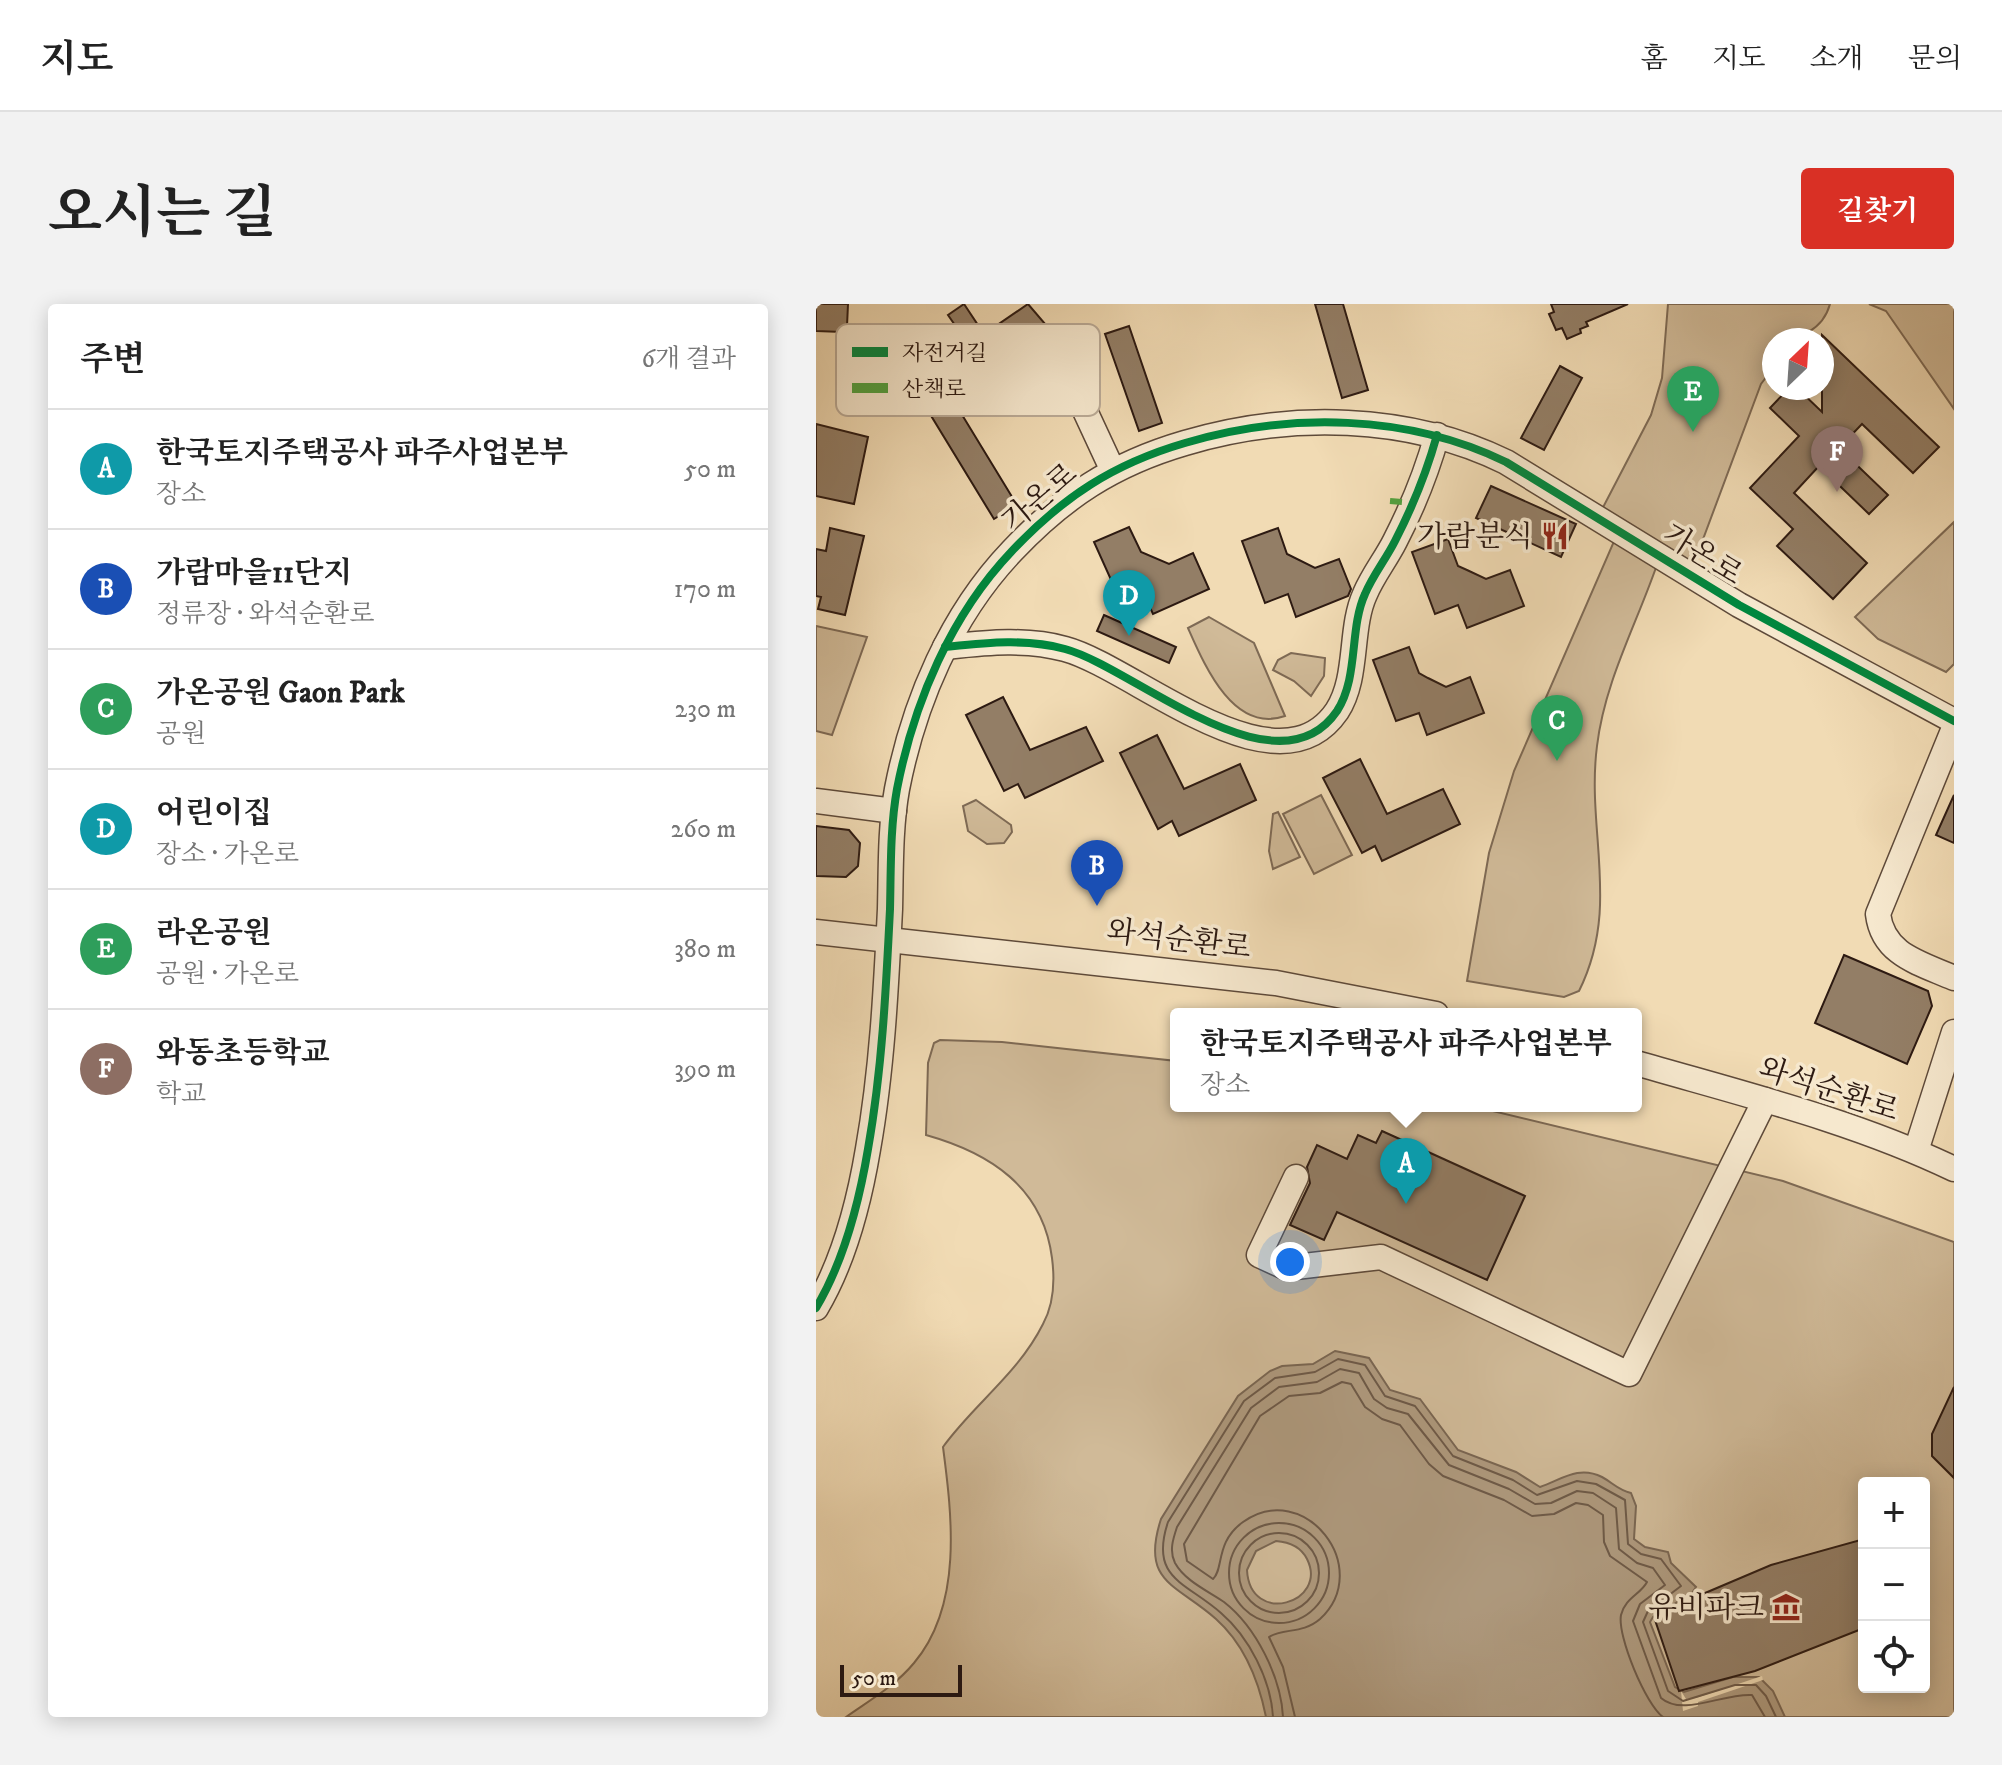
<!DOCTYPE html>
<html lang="ko">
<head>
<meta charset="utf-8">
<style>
	:root { --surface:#fff; --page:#f2f2f2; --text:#222; --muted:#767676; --line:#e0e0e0; --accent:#d93025 }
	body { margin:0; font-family:"IM FELL DW Pica","Noto Serif KR",serif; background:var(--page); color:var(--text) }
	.controls { position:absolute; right:24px; bottom:24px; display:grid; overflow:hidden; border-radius:8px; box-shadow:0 4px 20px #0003 }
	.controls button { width:72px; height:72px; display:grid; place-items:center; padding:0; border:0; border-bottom:2px solid var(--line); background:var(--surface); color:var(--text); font:40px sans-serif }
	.compass { position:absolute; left:946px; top:24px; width:72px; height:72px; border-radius:50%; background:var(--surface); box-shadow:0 4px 20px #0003; rotate:25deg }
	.scale { position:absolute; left:24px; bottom:20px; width:122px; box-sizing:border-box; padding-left:8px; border:4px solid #2d1a12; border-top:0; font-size:22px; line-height:28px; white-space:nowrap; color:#2d1a12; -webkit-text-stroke:6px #f6e8ce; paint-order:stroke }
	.you { position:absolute; left:474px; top:958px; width:28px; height:28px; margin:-20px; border:6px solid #fff; border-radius:50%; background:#1a73e8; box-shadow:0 0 0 12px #1a73e833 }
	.badge { display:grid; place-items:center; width:52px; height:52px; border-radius:50%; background:var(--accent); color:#fff; font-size:26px; font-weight:700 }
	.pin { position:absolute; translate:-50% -66px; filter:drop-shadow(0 2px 4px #0008) }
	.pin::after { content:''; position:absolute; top:42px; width:28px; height:24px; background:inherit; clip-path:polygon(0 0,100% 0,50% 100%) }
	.popup { position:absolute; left:354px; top:704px; width:472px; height:104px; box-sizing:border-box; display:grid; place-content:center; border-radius:8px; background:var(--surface); filter:drop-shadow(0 2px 6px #0005); font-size:26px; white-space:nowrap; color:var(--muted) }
	.popup b { font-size:30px; color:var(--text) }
	.popup::after { content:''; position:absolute; left:50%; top:100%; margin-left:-16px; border:16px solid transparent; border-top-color:var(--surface) }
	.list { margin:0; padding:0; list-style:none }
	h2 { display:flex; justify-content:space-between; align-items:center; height:104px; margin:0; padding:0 32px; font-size:34px }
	h2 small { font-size:26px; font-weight:400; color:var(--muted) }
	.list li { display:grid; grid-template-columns:52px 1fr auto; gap:24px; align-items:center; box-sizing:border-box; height:120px; padding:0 32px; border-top:2px solid var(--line) }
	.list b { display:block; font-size:30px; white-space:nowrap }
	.list p { margin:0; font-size:26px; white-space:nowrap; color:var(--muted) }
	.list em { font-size:26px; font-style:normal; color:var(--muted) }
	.icon { flex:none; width:44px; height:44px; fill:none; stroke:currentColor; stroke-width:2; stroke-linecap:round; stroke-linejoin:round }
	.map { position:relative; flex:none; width:1138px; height:1413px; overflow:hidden; border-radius:8px }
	header { display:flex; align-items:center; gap:48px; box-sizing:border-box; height:112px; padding:0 40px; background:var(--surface); border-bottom:2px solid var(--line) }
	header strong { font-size:38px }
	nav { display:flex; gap:44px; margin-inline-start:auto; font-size:28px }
	.intro { display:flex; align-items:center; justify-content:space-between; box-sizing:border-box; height:192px; padding:0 48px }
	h1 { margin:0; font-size:56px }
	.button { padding:20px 36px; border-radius:8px; background:var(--accent); color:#fff; font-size:28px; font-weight:700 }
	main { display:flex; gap:48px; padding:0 48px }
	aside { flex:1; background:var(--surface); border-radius:8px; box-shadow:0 4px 20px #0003 }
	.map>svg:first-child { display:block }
</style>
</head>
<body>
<header>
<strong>지도</strong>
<nav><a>홈</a><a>지도</a><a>소개</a><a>문의</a></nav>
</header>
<div class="intro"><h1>오시는 길</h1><a class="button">길찾기</a></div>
<main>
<aside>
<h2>주변<small>6개 결과</small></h2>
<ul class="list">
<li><span class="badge" style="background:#0f9aa8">A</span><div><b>한국토지주택공사 파주사업본부</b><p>장소</p></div><em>50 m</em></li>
<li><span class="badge" style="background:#1a4fb4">B</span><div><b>가람마을11단지</b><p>정류장 · 와석순환로</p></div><em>170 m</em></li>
<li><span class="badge" style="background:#2e9e5b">C</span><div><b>가온공원 Gaon Park</b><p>공원</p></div><em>230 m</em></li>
<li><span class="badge" style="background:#0f9aa8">D</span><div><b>어린이집</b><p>장소 · 가온로</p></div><em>260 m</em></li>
<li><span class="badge" style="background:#2e9e5b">E</span><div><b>라온공원</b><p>공원 · 가온로</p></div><em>380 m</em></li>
<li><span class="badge" style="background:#8d6e63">F</span><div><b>와동초등학교</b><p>학교</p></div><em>390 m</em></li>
</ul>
</aside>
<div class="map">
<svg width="1138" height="1413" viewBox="0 0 1138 1413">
	<rect width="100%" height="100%" fill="#f1dbb4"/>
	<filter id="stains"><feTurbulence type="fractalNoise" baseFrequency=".0025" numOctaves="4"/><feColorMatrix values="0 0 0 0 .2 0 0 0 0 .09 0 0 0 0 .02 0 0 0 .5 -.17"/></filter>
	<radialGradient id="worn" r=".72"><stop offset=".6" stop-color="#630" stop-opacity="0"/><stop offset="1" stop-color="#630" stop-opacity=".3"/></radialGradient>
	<g fill="#d0ba98" stroke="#7e6a55" stroke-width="2" fill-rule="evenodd">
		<path d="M852 0H1014C1007 26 983 36 958 36V63L945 80 874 270 844 252C823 316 789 375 781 442 770 527 805 603 763 687L748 693 651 677 673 549 698 467 803 226 782 213 835 111 846 74Z"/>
		<path d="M1053 0H1138V105L1070 7Z"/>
		<path d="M1138 218V360L1130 368 1062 335 1039 313Z"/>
		<path d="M393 313 438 339 469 412C417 430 388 360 372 324Z"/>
		<path d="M0 322 51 333 16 431 0 427Z"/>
		<path d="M475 349 509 354 508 372 495 392 478 377 457 366 462 356Z"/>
		<path d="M505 491 536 551 498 570 467 510Z"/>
		<path d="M160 496 195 521 196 528 188 539 171 540 152 527 147 502Z"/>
		<path d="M462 508 484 553 457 565 453 547 457 510Z"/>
		<path d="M124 736 186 738 360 757V802H656L967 877 1138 938V1413H30C54 1396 79 1382 98 1359 147 1301 136 1212 127 1143 158 1100 202 1070 227 1020 238 1000 239 977 236 954 227 883 174 849 110 831L112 759 118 739ZM1048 1179H1108V1383H1048Z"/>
	</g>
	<path fill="#ae997d" stroke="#7a6652" stroke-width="2" fill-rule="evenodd" d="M519 1047 553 1054 574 1086 604 1095 642 1146 700 1168 724 1183C745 1176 762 1161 786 1173 797 1179 802 1186 815 1189L820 1202 818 1235 829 1243 852 1248 855 1259 880 1283 876 1289 837 1313 834 1318 859 1383 868 1388 917 1373H943L957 1387 969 1413H450C443 1378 428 1340 400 1315 361 1280 324 1279 345 1215L422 1092 454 1067 466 1062 497 1060ZM460 1237C473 1238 485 1243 491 1255 513 1299 434 1323 431 1266L440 1247Z"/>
	<path fill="#f1dbb4" d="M946 1372 947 1376 882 1398V1402L867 1407 865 1387 870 1395 880 1394Z"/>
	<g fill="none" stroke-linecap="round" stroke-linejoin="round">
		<g stroke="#6e5a48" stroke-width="2">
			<circle cx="463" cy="1269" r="50"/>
			<circle cx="463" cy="1269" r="40"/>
			<path d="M457 1413C455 1376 433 1333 405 1309 370 1278 333 1275 352 1218L428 1097 459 1074 499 1068 522 1055 549 1061 569 1092 599 1102 637 1152 697 1176 721 1191 761 1177 780 1180 809 1196 812 1240 825 1250 845 1255 865 1282 832 1307 827 1318 852 1387 867 1397 919 1381H940L950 1392 960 1413"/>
			<path d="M467 1413C465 1373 440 1323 408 1298 392 1287 369 1277 359 1259 353 1247 357 1235 361 1223L435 1104 463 1083 501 1078 524 1065 543 1069 558 1095 571 1104 592 1110 633 1161 693 1185 719 1200 735 1199 761 1187 777 1189 800 1204 803 1245 821 1259 837 1264 849 1281 824 1300 817 1317 845 1394C867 1413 907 1389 936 1391L949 1413"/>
			<path d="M479 1413 467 1363 453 1333C467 1324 487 1330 504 1315 559 1264 488 1174 427 1218 399 1238 408 1265 397 1275L371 1257 368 1240 444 1112 473 1092 504 1089 526 1078 535 1080 549 1103 566 1115 584 1121 613 1160 627 1172 688 1196 716 1212 738 1210 760 1199 772 1201 787 1211 788 1238 794 1252 831 1278C825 1290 809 1294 805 1311 801 1332 830 1401 847 1413"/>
		</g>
	</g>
	<g fill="#937e66" stroke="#2d1a12" stroke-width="2">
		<path d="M0 0H32L31 22H26V28L0 27Z"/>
		<path d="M148 0 168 30 212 0 230 21 185 51 189 57 174 67 171 62 161 69 152 55 155 53 150 46 154 43 132 11Z"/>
		<path d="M499 0H527L552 86 526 94Z"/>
		<path d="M735 0H812L770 18 772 22 764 25 765 29 751 35 746 24 740 26 733 10 738 8Z"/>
		<path d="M313 22 346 119 323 127 289 30Z"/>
		<path d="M1006 31 1123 143 1097 169 1046 120 1023 144 1072 191 1053 210 1003 162 978 189 1051 259 1017 295 961 242 977 225 934 184 983 132 954 104 973 84H981L1006 108Z"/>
		<path d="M744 62 766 74 728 146 705 134Z"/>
		<path d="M137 96 201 201 178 215 114 110Z"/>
		<path d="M0 120 52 133 38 200 0 192Z"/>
		<path d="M675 182 760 220 745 253 660 214Z"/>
		<path d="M313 223 325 248 353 260 377 249 393 285 337 310 327 288 305 298 278 238Z"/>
		<path d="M14 224 48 232 29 311 2 305 5 293 0 292V245L10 247Z"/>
		<path d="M462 224 471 250 499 264 523 255 535 285 532 292 480 313 472 290 449 299 426 237Z"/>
		<path d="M632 235 642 262 651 266 670 275 694 266 708 302 651 324 642 301 619 310 596 248Z"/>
		<path d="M288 311 360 343 353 359 281 327Z"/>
		<path d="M593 343 603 369 612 374 630 383 654 373 668 409 611 431 603 409 580 417 557 356Z"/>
		<path d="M187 393 214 446 270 423 287 457 209 494 202 480 188 487 150 411Z"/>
		<path d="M341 431 368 485 424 460 440 496 363 532 356 517 342 525 304 449Z"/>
		<path d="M544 455 571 510 627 485 644 520 566 557 559 542 546 549 507 474Z"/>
		<path d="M1138 491V539L1120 531Z"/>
		<path d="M0 522 33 526 44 539 42 562 30 573 0 572Z"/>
		<path d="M1028 651 1112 687 1116 702 1091 760 999 719Z"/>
		<path d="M566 827 709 892 671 976 521 908 508 936 474 921 494 879 491 863 501 841 531 855 542 831 560 839Z"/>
		<path d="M1138 1083V1174L1116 1152V1130Z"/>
		<path d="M1048 1235V1324L939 1367 863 1387 839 1316 875 1295 955 1261Z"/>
	</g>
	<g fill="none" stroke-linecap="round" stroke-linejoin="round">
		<defs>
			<g id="minor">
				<path d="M251 68 297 167"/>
				<path d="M129 343C168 339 210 334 249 345 317 363 461 495 521 407 543 373 533 325 549 290 557 271 570 255 579 237 596 204 611 167 621 131"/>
				<path d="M1138 424 1062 610C1067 651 1104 659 1138 674"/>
				<path d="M0 497 78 507"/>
				<path d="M0 628 460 679 620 710"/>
				<path d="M820 759C927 790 1038 817 1138 865"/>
				<path d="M1100 847 1138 728"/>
				<path d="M480 873 443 951 471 964 565 953 813 1070 949 796"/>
				<path d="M0 1004C28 957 43 899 52 845 66 766 70 686 74 605 75 565 74 524 81 485 98 398 135 311 196 247 247 193 297 160 369 139 473 108 592 110 690 158L923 301 1138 417"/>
			</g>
		</defs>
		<use href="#minor" stroke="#5e4a3a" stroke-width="27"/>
		<use href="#minor" stroke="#f6e8ce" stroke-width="24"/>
		<path stroke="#52a13f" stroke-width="6" stroke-dasharray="12 6" stroke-linecap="butt" d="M574 197 596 199"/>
		<defs>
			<g id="cycleway">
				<path d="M129 343C168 339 210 334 249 345 317 363 461 495 521 407 543 373 533 325 549 290 557 271 570 255 579 237 596 204 611 167 621 131"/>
				<path d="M0 1004C28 957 43 899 52 845 66 766 70 686 74 605 75 565 74 524 81 485 98 398 135 311 196 247 247 193 297 160 369 139 473 108 592 110 690 158L923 301 1138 417"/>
			</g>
		</defs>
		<use href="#cycleway" stroke="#f6e8ce" stroke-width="13"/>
		<use href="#cycleway" stroke="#00873e" stroke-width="8"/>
	</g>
	<defs>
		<symbol id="restaurant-bare" viewBox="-9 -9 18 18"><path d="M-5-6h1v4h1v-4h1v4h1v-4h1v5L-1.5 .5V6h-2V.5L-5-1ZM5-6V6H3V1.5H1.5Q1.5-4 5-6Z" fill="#8f2418" stroke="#f6e8ce" stroke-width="2.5" paint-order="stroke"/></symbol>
		<symbol id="museum-bare" viewBox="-9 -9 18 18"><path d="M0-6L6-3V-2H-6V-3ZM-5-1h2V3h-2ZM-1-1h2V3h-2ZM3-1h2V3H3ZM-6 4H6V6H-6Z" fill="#8f2418" stroke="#f6e8ce" stroke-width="2.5" paint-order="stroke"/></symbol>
	</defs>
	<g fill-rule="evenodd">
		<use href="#restaurant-bare" x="719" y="212" width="40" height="40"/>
		<use href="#museum-bare" x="950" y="1283" width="40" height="40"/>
	</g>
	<g text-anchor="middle" stroke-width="7" stroke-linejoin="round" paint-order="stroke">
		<g font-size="30" fill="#2d1a12" stroke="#f6e8ce">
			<text transform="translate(223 193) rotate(-40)" y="10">가온로</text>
			<text transform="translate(887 250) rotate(32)" y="10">가온로</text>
			<text transform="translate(363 635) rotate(7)" y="10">와석순환로</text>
			<text transform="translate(1013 785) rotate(18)" y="10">와석순환로</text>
		</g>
		<g font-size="30" fill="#2d1a12" stroke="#f6e8ce" text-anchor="end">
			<text x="717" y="242">가람분식</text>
			<text x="948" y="1313">유비파크</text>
		</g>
	</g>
	<rect x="20" y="20" width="264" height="92" rx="12" fill="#f6e8ce" stroke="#baaa96" stroke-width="2"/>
	<rect x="36" y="43" width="36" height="10" fill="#00873e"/>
	<rect x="36" y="79" width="36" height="10" fill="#52a13f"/>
	<g font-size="22" fill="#2d1a12">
		<text x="86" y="56">자전거길</text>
		<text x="86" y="92">산책로</text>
	</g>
	<rect width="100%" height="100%" filter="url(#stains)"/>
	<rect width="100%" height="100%" fill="url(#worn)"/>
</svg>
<div class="controls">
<button>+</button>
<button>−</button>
<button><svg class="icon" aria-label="locate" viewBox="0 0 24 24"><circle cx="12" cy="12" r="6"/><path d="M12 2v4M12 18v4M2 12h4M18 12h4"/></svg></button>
</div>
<svg class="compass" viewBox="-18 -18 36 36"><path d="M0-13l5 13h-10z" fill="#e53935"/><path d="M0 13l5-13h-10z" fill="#767676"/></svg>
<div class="scale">50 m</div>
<div class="you"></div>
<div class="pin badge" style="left:590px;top:900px;background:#0f9aa8">A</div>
<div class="popup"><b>한국토지주택공사 파주사업본부</b>장소</div>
<div class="pin badge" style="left:281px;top:602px;background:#1a4fb4">B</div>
<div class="pin badge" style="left:741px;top:457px;background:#2e9e5b">C</div>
<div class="pin badge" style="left:313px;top:332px;background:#0f9aa8">D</div>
<div class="pin badge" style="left:877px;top:128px;background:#2e9e5b">E</div>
<div class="pin badge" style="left:1021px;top:188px;background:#8d6e63">F</div>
</div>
</main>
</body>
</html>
